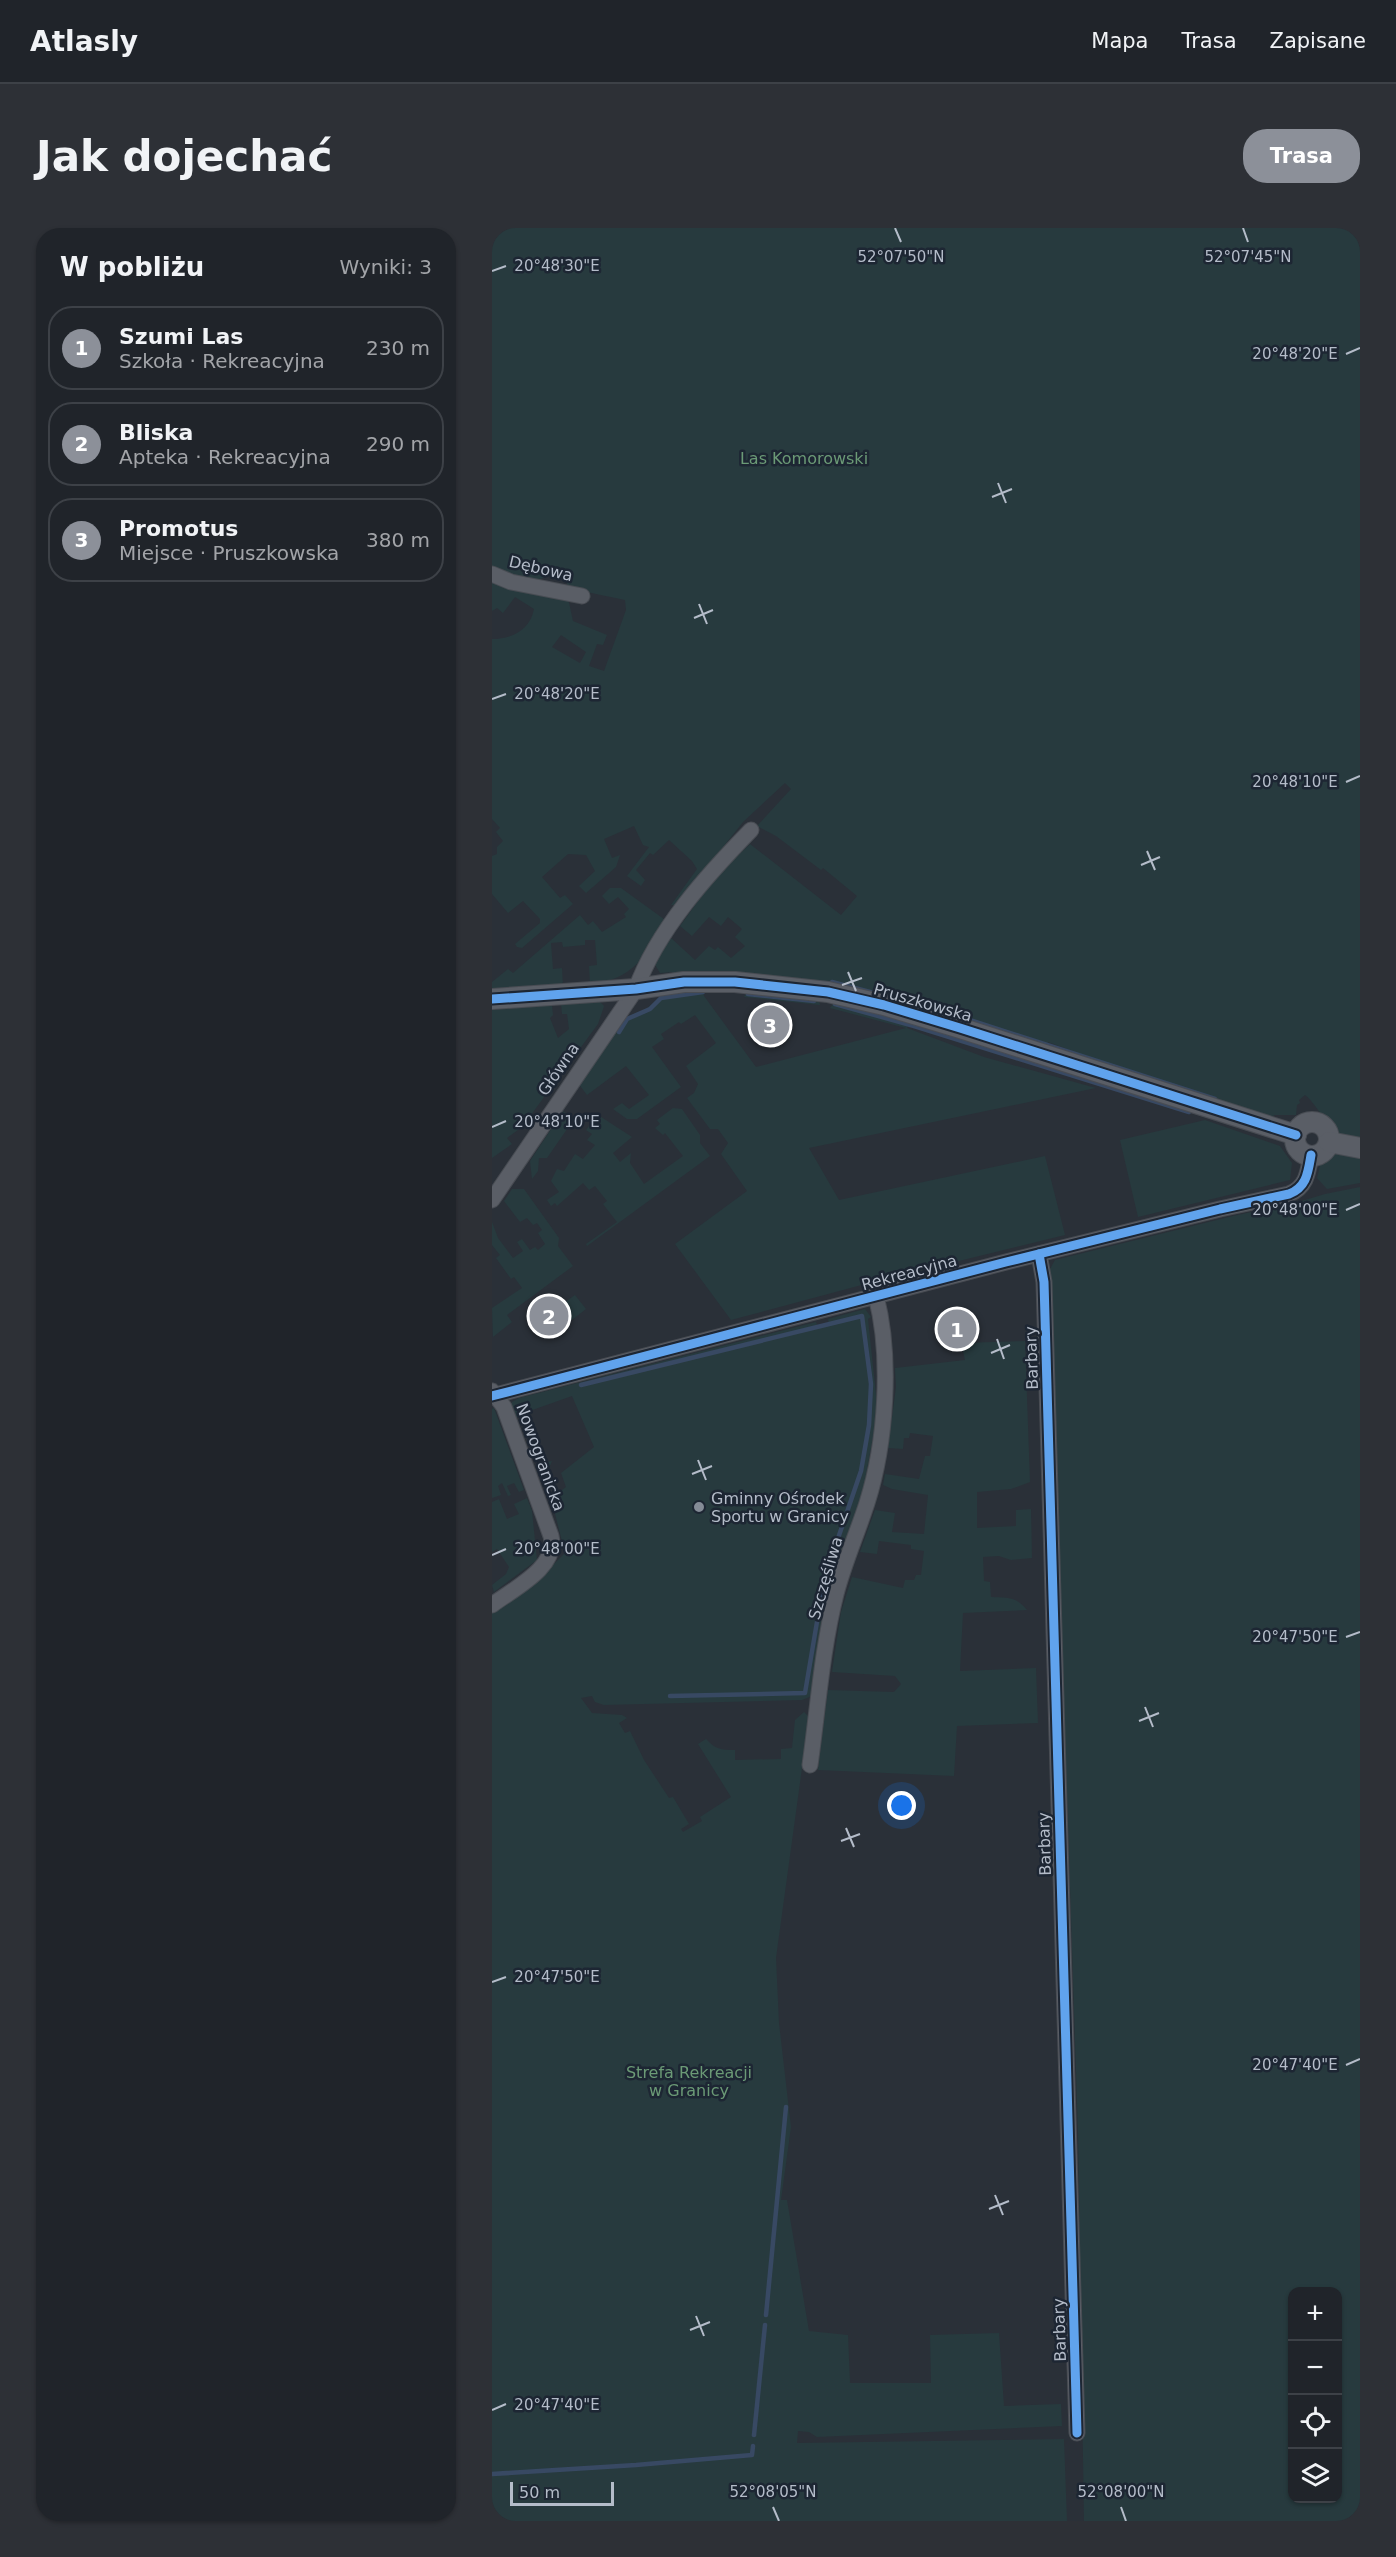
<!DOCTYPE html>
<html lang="pl">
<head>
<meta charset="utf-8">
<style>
	:root { --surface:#20242a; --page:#2d3036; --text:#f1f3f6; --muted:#a2a4a8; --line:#3d4147; --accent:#8c9099 }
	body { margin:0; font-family:"DejaVu Sans",sans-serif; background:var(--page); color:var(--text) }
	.controls { position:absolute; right:18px; bottom:18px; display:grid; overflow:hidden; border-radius:12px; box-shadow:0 2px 4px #0004 }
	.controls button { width:54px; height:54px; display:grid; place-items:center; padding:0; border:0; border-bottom:2px solid var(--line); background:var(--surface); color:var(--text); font:30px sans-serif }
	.scale { position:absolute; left:18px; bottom:15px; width:104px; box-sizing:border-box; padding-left:6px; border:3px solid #b4bcc9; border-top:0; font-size:16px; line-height:21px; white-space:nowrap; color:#b4bcc9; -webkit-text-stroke:4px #1d2633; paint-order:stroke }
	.you { position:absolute; left:410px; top:1578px; width:21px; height:21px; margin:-15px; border:4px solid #fff; border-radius:50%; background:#1a73e8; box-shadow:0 0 0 9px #1a73e833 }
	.badge { display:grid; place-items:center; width:39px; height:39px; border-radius:50%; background:var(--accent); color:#fff; font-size:20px; font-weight:700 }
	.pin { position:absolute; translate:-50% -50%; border:3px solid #fff; box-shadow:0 2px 6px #0006 }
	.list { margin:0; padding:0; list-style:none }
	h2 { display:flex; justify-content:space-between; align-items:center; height:78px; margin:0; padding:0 24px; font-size:26px }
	h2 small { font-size:20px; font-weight:400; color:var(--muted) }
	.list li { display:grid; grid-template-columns:39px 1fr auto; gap:18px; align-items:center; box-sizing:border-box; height:84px; margin:0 12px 12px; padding:0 12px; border:2px solid var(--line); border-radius:24px }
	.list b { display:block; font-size:22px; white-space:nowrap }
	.list p { margin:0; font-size:20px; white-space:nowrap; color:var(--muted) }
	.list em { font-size:20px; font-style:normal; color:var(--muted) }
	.icon { flex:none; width:33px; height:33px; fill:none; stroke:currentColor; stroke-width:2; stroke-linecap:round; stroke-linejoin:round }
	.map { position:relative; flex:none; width:868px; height:2293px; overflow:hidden; border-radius:24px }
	header { display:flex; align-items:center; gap:36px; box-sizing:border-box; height:84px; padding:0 30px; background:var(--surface); border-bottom:2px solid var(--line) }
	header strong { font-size:28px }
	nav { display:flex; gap:33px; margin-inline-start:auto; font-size:21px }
	.intro { display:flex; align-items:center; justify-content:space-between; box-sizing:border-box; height:144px; padding:0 36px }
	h1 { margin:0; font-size:42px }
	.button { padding:15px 27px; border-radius:24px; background:var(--accent); color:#fff; font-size:21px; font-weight:700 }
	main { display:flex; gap:36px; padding:0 36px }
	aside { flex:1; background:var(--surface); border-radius:24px; box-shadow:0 2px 4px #0004 }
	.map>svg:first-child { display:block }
</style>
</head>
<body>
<header>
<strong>Atlasly</strong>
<nav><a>Mapa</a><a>Trasa</a><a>Zapisane</a></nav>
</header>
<div class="intro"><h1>Jak dojechać</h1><a class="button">Trasa</a></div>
<main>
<aside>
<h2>W pobliżu<small>Wyniki: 3</small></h2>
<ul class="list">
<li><span class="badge">1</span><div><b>Szumi Las</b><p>Szkoła · Rekreacyjna</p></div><em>230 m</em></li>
<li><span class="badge">2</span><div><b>Bliska</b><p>Apteka · Rekreacyjna</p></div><em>290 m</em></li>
<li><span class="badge">3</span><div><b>Promotus</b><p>Miejsce · Pruszkowska</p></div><em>380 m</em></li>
</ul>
</aside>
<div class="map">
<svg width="868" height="2293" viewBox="0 0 868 2293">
	<rect width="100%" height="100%" fill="#2a3038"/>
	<g fill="#273a3e" fill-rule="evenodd">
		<path d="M0 0H868V912C862 910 855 910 849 907 835 901 826 877 813 867L807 872 808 875 805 877 804 887H782L780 891 717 873 556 814 553 821 415 777 181 748 180 744 168 745 162 735 179 710 203 732 217 718 223 722 226 719 239 730 253 718 243 709 250 701 236 689 229 698 217 689 200 708 188 698 222 651 258 616 349 687 365 668 331 640 329 642 284 608 265 598 299 561 293 555 251 594 185 677H179L205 641 200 633 177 612 161 627 158 625 144 642 153 652 149 658 135 648 157 619 151 617 142 598 112 611 120 630 128 627 124 639 94 665 87 658 103 643 94 627 76 626 50 649 68 670 73 667 81 676 30 720 25 719 23 716 48 695V691L31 673 16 685 0 666V628L5 626V619L11 613 4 604 8 600 0 591V411C20 411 38 402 42 381L23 369 11 385 5 380 0 383V350L76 370 81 393 115 407 111 417 105 416 97 438 112 443 134 382 133 372 80 361 76 358 72 347H57L42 354 0 342ZM69 407 94 424 88 435 60 419Z"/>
		<path d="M118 660H129L176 694C153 727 142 752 98 756L97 738 105 737 103 712H93V717L71 719 70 714 59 715 61 741 70 740 71 758 0 761V754L16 741 21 745 88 687 96 697 101 693 110 704 134 689 132 686 137 681 126 669 117 676 110 668Z"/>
		<path d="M211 761 212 768 264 839 414 800 338 780 344 772 418 792 415 800 492 829 604 860 317 920 347 972 553 928 573 1007 377 1055 239 1092 183 1016 255 963 229 926 236 915 226 901H218L195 870 202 865 206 856 194 838 224 815 203 787 189 796 187 794 169 806 172 811 160 819 189 859 145 891H135L121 881 130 875 137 881 157 867 134 838 95 867 86 855 122 801 127 802 135 789 154 781 171 767 182 766V762Z"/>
		<path d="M256 762 326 769 328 777 252 769Z"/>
		<path d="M89 774H108L112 778 106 796 30 899 15 910 20 916 0 930V782L60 777 61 787 58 790 66 810 77 801 75 786H70L69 776Z"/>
		<path d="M181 880 190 881 208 907V915L218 928 95 1018 94 1016 125 994 111 976 115 973 103 958 97 962 91 955 65 978 63 975 59 978 55 972 67 964 59 953 65 941 72 943 83 926 91 931 103 917 95 912 100 906 94 902 106 887 140 909 121 925 128 934 139 925 138 935 152 956 191 928 173 905 171 907 163 900 168 896 165 892Z"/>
		<path d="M71 883 82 891 55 930H47L46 943 40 951 38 933Z"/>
		<path d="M713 892 788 918 800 935 798 952 646 989 628 912Z"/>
		<path d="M844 925 868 928V955L835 961 825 950 829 934Z"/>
		<path d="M868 959V2293H592L586 1905 558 1041 563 1032 741 988 803 975 833 966ZM800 2064H846V2270H800Z"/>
		<path d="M20 961H32L67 1010 66 1018 81 1038 15 1087 20 1094 1 1109 0 1080 30 1060 22 1049 19 1051 4 1030 8 1027 0 1017V994L6 1010 21 1030 31 1023 25 1014 30 1011 38 1022 43 1019 46 1022 53 1016 46 1005 50 1002 45 995 41 997 35 990 28 994 12 973Z"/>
		<path d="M83 1067 94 1081 80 1092 69 1077Z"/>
		<path d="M373 1081 379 1089 376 1091 385 1176 382 1203 372 1259 335 1373 326 1371 325 1375 333 1377 320 1468 310 1472 112 1477 103 1474 100 1468 89 1470 100 1485 130 1487 135 1490 127 1495 133 1505 138 1503 152 1532 177 1570 181 1569 197 1596 189 1601 191 1604 210 1593 208 1589 239 1569 206 1516 214 1511C223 1521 229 1522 243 1522V1532L289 1531V1521L300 1520 303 1492 312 1484 317 1489 284 1730 287 1795 299 1899 289 1972H295L317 2103 356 2107 358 2155H439L438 2107 507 2105 512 2178 569 2176 570 2198 325 2209 317 2204 306 2203 305 2215 572 2211 575 2293H0V1384L55 1343 73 1325 59 1270 74 1259 69 1245 102 1219 80 1168 32 1185 50 1235 60 1233 57 1240H51L30 1187 21 1190 17 1179 20 1174 27 1170 324 1094 326 1100 337 1097 336 1091Z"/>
		<path d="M533 1113 538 1254 519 1261 485 1264V1300L524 1298V1282L539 1281 540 1330 519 1332 507 1328 491 1329 492 1353 498 1354 499 1369C515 1370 524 1368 535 1382L471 1385 468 1443 544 1440 546 1495 465 1498 462 1548 326 1542 336 1462 402 1464 409 1456 403 1448 340 1444 349 1384 360 1349 411 1360 413 1352H422L424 1347H429L432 1323 419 1321V1317L387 1313 385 1326 368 1324 383 1282 403 1285 400 1304 432 1306 436 1267 400 1261 391 1257 393 1246 427 1251 433 1228H438L441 1208 418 1205 417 1210H412L411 1221 396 1220 404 1159 403 1140 473 1132 469 1115Z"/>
		<path d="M2 1180 32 1262 27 1264 22 1255 15 1258 19 1267 16 1268 10 1255 6 1258 9 1267 0 1270V1181Z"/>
		<path d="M35 1270 40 1283 45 1332 2 1364 0 1357 14 1346 17 1339 5 1321 0 1324V1274L7 1271 15 1291 27 1286 22 1276Z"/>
	</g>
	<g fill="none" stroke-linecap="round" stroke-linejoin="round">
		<g stroke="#384963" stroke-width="4.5">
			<path d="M340 754 450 783 723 871"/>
			<path d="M256 766 322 773"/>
			<path d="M343 776 422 798 697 884"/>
			<path d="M127 804 135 791 158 781 169 770 211 764"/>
			<path d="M89 1157 370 1088 379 1156 377 1197 369 1243 341 1325 329 1371"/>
			<path d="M178 1468 313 1465 328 1376"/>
			<path d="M274 2087 294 1879"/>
			<path d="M262 2207 273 2097"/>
			<path d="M0 2246 144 2237 260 2227 261 2218"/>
		</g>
		<defs>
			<g id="minor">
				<path d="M0 346 19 354 90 368"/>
				<path d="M0 972 144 761C165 702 216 646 259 602"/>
				<path d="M547 1026 552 1054 585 2205"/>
				<path d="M0 1163 12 1179 59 1308C67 1339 21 1361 0 1377"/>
				<path d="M0 1168 514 1034 728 981 797 966C815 959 816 944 819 927"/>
				<path d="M318 1537C326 1480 330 1421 344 1366 352 1335 365 1306 375 1275 394 1215 400 1130 384 1068"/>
			</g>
			<g id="tertiary">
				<path d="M0 771 144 761 192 754H243L336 764 392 777 468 800 804 907"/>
				<circle cx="820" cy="911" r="17"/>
				<path d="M837 914 868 920"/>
			</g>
		</defs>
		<use href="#minor" stroke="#484c53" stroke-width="17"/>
		<use href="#tertiary" stroke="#484c53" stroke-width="22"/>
		<use href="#minor" stroke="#5a5e66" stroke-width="15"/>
		<use href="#tertiary" stroke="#5a5e66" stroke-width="20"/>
		<defs>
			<g id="cycleway">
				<path d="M0 771 144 761 192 754H243L336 764 392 777 468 800 804 907"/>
				<path d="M547 1026 552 1054 585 2205"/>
				<path d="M0 1168 514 1034 728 981 797 966C815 959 816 944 819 927"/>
			</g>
		</defs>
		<use href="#cycleway" stroke="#1d2633" stroke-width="13"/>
		<use href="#cycleway" stroke="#60a3ed" stroke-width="9"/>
	</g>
	<path fill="none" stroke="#b4bcc9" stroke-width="2" d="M403 0 409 14M751 0 756 14M0 43 14 38M854 126 868 120M506 255 514 275M500 269 520 261M207 376 215 396M202 390 221 382M0 471 14 466M854 554 868 548M655 623 663 642M649 637 668 629M356 744 364 763M350 757 370 750M0 899 14 893M854 982 868 976M505 1111 512 1131M499 1125 518 1117M206 1232 214 1252M200 1246 220 1238M0 1327 14 1321M854 1409 868 1404M653 1479 661 1499M647 1493 667 1485M354 1600 362 1619M349 1613 368 1606M0 1754 14 1749M854 1837 868 1831M503 1967 511 1987M497 1981 517 1973M204 2088 212 2108M198 2102 218 2094M0 2182 14 2176M281 2279 287 2293M629 2279 634 2293"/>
	<circle fill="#848b96" stroke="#1d2633" stroke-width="2" cx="207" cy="1279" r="6"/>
	<g text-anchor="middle" stroke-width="5" stroke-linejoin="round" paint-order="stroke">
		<g font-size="16" fill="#6b9a76" stroke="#1d2633">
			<text x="312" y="236">Las Komorowski</text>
			<text x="197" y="1850">Strefa Rekreacji<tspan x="197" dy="18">w Granicy</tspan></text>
		</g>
		<g font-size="16" fill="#b4bcc9" stroke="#1d2633">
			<text transform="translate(49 340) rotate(13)" y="6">Dębowa</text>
			<text transform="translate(431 774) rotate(16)" y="6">Pruszkowska</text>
			<text transform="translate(66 841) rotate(-56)" y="6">Główna</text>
			<text transform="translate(417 1044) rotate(-15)" y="6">Rekreacyjna</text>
			<text transform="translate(539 1130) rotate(-92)" y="6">Barbary</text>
			<text transform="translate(49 1229) rotate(70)" y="6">Nowogranicka</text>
			<text transform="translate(333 1350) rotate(-74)" y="6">Szczęśliwa</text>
			<text transform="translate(552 1616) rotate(-92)" y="6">Barbary</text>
			<text transform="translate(567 2102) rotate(-92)" y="6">Barbary</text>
		</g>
		<g font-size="16" fill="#b4bcc9" stroke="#1d2633" text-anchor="start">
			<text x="219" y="1276">Gminny Ośrodek<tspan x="219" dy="18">Sportu w Granicy</tspan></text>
		</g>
	</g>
	<g font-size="15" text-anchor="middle" fill="#b4bcc9" stroke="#1d2633" stroke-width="5" stroke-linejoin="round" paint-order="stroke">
		<text x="409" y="34">52°07'50"N</text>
		<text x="756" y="34">52°07'45"N</text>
		<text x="65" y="43">20°48'30"E</text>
		<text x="803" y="131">20°48'20"E</text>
		<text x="65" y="471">20°48'20"E</text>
		<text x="803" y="559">20°48'10"E</text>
		<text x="65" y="899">20°48'10"E</text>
		<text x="803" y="987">20°48'00"E</text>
		<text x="65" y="1326">20°48'00"E</text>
		<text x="803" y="1414">20°47'50"E</text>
		<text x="65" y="1754">20°47'50"E</text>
		<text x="803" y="1842">20°47'40"E</text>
		<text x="65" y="2182">20°47'40"E</text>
		<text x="281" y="2269">52°08'05"N</text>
		<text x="629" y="2269">52°08'00"N</text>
	</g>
</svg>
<div class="controls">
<button>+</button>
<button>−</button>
<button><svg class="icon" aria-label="locate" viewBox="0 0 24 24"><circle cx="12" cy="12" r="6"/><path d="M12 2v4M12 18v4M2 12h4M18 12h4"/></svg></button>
<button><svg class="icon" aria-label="layers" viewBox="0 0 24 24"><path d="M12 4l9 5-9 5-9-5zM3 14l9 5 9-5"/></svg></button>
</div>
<div class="scale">50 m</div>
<div class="you"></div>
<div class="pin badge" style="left:465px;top:1101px">1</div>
<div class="pin badge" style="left:57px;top:1088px">2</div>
<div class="pin badge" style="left:278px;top:797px">3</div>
</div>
</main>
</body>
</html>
